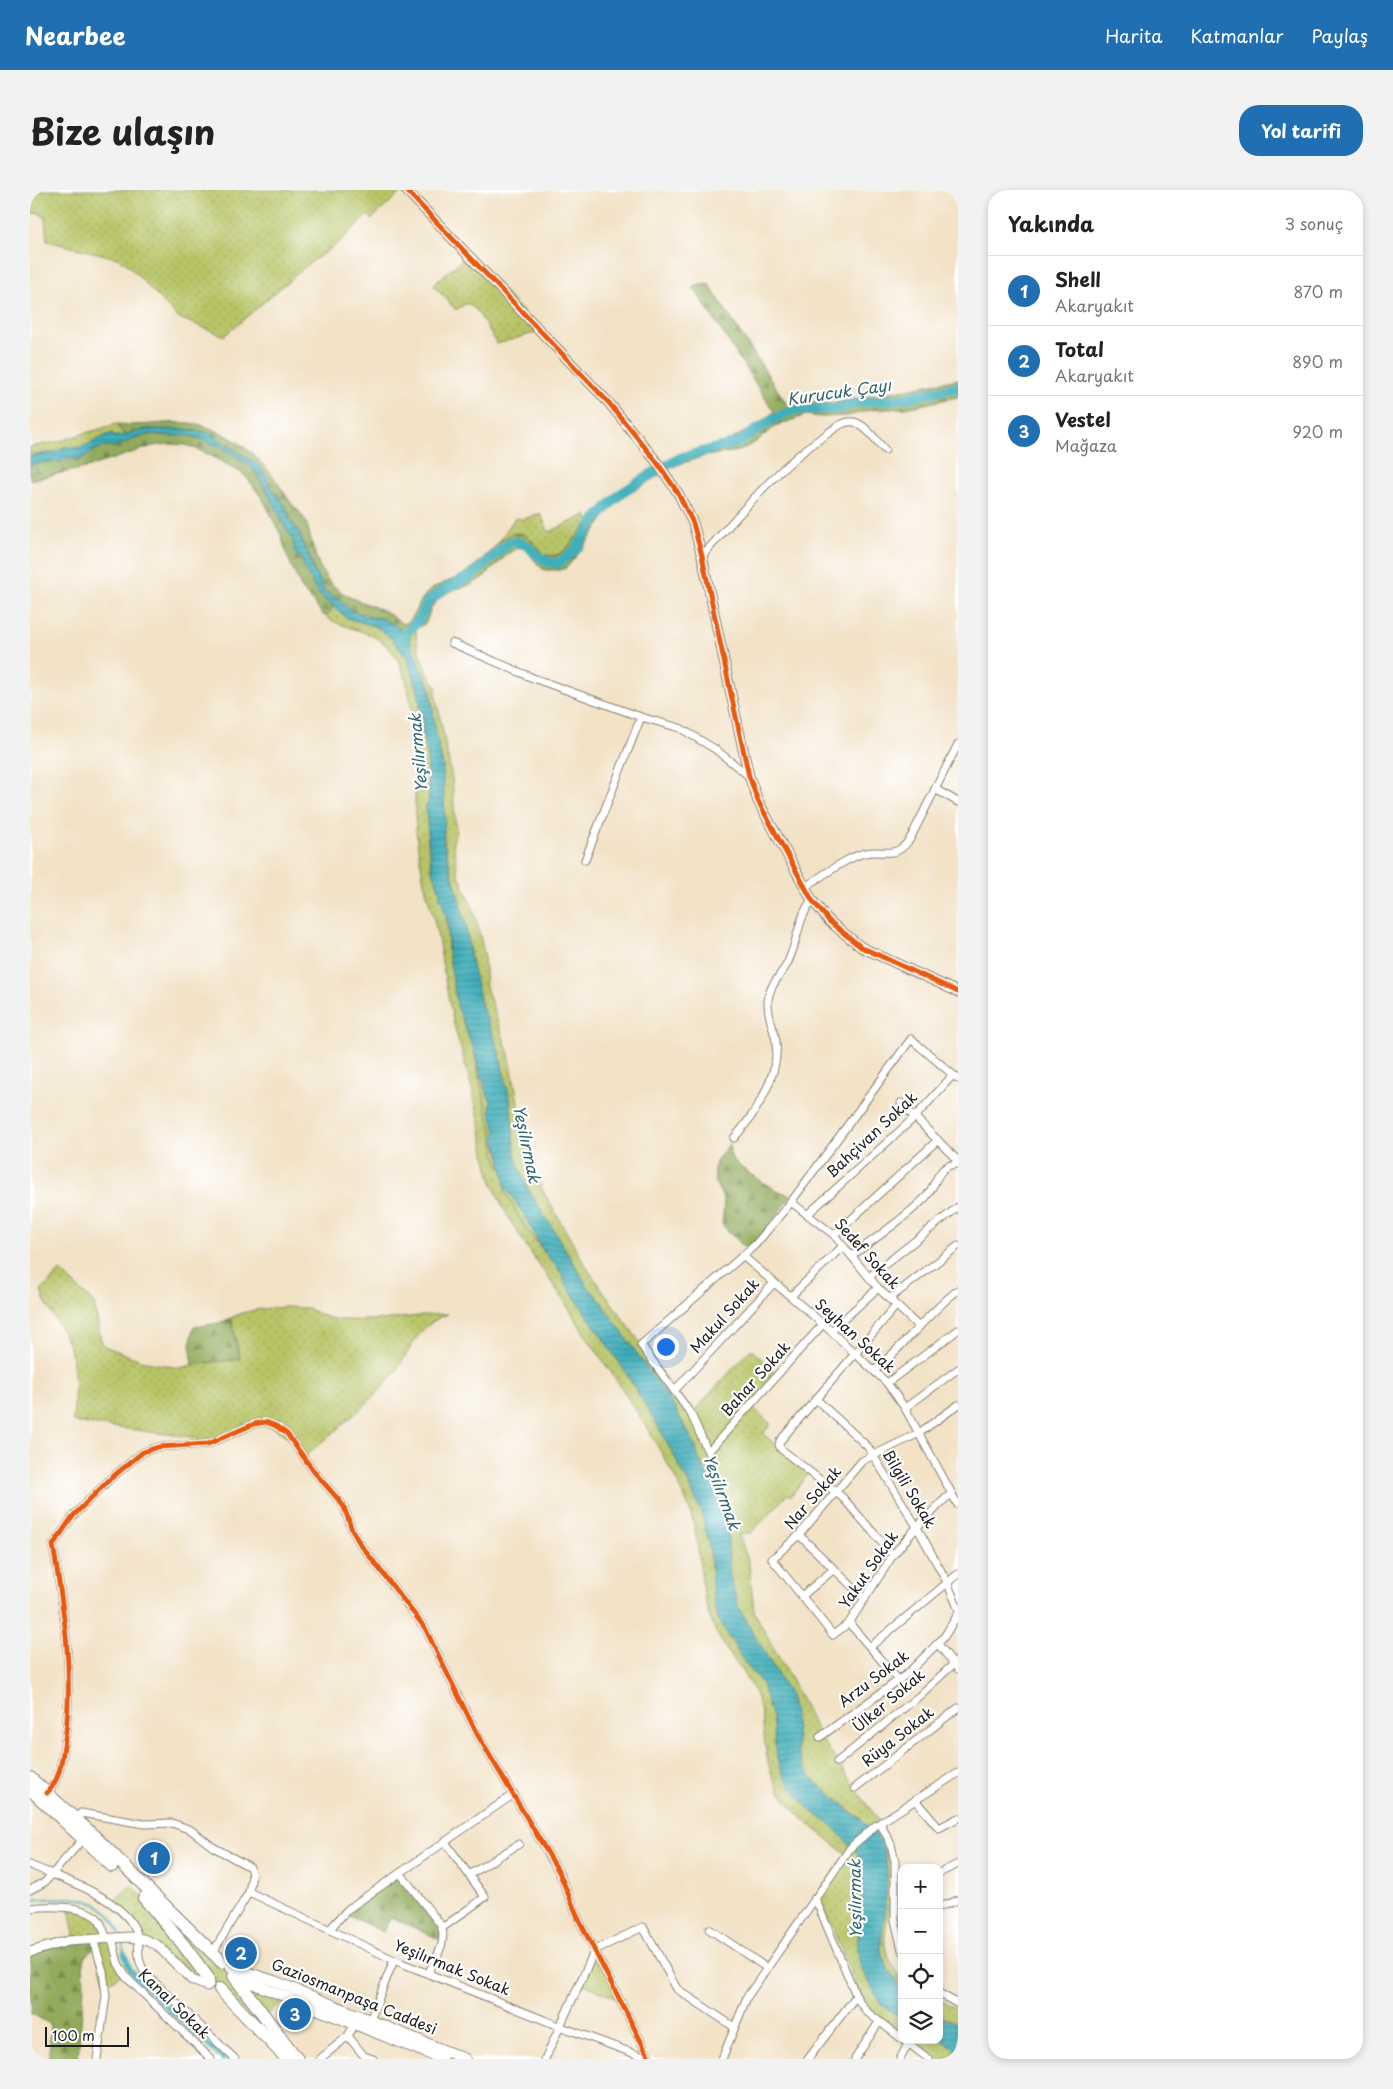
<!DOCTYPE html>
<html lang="tr">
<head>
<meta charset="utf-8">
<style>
	:root { --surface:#fff; --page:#f2f2f2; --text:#222; --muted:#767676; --line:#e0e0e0; --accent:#1f6fb2 }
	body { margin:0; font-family:"Playpen Sans",sans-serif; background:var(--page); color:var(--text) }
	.controls { position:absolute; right:15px; bottom:15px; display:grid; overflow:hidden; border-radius:10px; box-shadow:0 2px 8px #0003 }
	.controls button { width:45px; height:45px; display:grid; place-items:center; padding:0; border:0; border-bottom:1px solid var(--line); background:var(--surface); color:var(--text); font:25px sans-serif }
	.scale { position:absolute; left:15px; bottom:12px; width:84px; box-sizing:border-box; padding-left:5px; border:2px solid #1c1c1c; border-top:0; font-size:14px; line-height:18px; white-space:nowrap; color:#1c1c1c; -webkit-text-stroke:4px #fff; paint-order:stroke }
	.you { position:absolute; left:635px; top:1156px; width:18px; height:18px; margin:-12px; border:4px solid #fff; border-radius:50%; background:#1a73e8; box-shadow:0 0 0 8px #1a73e833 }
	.badge { display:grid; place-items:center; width:32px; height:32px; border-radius:50%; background:var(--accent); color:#fff; font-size:16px; font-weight:700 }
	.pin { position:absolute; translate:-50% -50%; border:2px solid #fff; box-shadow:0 1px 5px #0006 }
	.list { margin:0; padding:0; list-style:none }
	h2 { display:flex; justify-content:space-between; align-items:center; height:65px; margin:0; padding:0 20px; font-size:21px }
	h2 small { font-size:16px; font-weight:400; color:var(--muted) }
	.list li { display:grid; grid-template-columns:32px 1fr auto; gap:15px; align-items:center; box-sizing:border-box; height:70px; padding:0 20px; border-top:1px solid var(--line) }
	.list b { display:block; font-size:19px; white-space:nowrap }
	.list p { margin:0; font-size:16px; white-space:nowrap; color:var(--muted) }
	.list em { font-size:16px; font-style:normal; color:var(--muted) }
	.icon { flex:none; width:28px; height:28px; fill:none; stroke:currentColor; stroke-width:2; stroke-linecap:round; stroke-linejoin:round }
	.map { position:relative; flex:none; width:928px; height:1869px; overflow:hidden; border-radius:20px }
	header { display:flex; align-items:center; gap:30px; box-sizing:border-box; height:70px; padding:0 25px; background:var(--accent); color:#fff }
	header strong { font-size:24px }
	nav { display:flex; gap:28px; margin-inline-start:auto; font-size:18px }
	.intro { display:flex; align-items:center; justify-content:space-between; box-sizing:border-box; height:120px; padding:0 30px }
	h1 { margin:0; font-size:35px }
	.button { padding:12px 22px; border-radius:20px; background:var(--accent); color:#fff; font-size:18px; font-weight:700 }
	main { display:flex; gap:30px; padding:0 30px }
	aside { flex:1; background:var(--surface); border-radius:20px; box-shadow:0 2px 8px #0003 }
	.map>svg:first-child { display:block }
</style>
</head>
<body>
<header>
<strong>Nearbee</strong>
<nav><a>Harita</a><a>Katmanlar</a><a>Paylaş</a></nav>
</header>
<div class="intro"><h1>Bize ulaşın</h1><a class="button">Yol tarifi</a></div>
<main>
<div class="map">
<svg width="928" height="1869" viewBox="0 0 928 1869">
	<defs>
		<pattern id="grass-dots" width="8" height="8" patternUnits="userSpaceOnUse" patternTransform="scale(1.25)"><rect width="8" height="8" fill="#b8c466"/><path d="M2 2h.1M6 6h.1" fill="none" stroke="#9ea858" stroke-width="1.8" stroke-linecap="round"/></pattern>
		<pattern id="forest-firs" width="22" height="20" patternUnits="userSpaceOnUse" patternTransform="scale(1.25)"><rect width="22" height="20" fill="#92aa5b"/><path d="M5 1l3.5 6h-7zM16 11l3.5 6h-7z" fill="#768a4a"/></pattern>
		<pattern id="wetland-marsh" width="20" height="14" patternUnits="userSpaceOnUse" patternTransform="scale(1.25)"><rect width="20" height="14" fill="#b8c466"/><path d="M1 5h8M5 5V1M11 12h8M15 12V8" fill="none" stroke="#9ea858"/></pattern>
		<pattern id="park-crowns" width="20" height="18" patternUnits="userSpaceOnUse" patternTransform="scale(1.25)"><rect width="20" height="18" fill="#b8c466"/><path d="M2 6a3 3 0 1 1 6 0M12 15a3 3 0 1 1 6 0" fill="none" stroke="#9ea858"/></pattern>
		<pattern id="water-rules" width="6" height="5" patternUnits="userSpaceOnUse" patternTransform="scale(1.25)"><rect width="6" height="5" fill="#3eaeba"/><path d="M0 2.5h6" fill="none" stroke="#338d96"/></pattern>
	</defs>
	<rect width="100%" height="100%" fill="#fff"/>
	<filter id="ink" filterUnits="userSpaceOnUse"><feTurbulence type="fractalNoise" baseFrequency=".02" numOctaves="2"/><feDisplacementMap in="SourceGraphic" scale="10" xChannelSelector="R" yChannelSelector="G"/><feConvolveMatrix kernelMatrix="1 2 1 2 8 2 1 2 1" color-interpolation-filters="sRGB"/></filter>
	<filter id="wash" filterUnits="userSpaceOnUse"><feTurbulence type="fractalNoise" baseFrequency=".0096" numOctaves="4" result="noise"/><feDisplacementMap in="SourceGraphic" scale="20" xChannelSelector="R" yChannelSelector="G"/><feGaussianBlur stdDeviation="1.12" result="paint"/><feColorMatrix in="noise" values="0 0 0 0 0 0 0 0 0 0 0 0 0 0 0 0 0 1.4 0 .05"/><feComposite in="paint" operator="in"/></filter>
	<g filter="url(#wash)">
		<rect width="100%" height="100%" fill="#f2e2c6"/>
		<g fill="url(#grass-dots)" stroke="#6a7041">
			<path d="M0 0H373L342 29 338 25 305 56 281 72 194 146 147 127 97 74 87 68 17 51 15 27 9 23 0 24Z"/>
			<path d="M438 64 511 141 467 154 447 121 439 114H435L426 120 403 95Z"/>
			<path d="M86 234H90L88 237 95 245 65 249 57 256 47 259 35 257 26 262 0 266V257L26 252Z"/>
			<path d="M510 323 519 342 556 325 559 331C549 345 535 370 515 365 493 347 492 332 465 357L485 328 494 329Z"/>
			<path d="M303 417 317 428 347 437 360 447 377 468 389 505 393 534V546L397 563 399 611 396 616 398 638 397 647 402 680 407 688 406 692 410 700V707L416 725 418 761 426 805 434 836 443 857 458 927 460 932 468 973 475 984V1002L496 1039 529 1080 543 1105 587 1169 628 1236 659 1294 672 1324 680 1360 683 1406 688 1428 713 1470 732 1494 742 1528 747 1569 755 1588 778 1618 802 1636 828 1664 833 1686 832 1717 827 1754 830 1775 851 1814 872 1828V1844L840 1819 831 1808 788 1704 816 1664C779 1633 744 1614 736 1562 733 1542 733 1520 724 1501 710 1474 686 1452 678 1422 667 1383 672 1345 654 1306 630 1256 599 1208 567 1162 553 1143 542 1123 529 1103 505 1068 470 1024 459 982 454 962 452 941 447 920 441 893 433 866 425 839 417 807 413 775 407 743 403 722 395 702 392 681 388 661 385 639 385 619 385 578 388 502 366 467 345 436 320 444 295 426Z"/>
			<path d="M387 440C382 450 399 489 406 495V507L422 588 426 641 423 652 428 683 442 716 448 736 454 763 456 797 479 864 496 954 502 977 514 1003 559 1081 661 1224 721 1159 748 1185 721 1216 741 1234 733 1244 779 1282 761 1306 758 1304 721 1343 709 1344 719 1373 724 1420 730 1433 762 1491 790 1547 850 1633 846 1636C863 1663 863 1693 859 1723 857 1733 854 1743 855 1754 856 1770 872 1785 872 1796L858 1779 851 1762V1750L855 1723 857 1681 855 1664 848 1648 830 1628 784 1591 772 1574 768 1564 764 1523 760 1506 709 1418 700 1387 697 1332 683 1296 669 1269 664 1253 645 1218 569 1109 558 1097 519 1032 514 1028 512 1021 498 999 485 966 480 909 467 855 453 820 444 788 436 735 414 652 413 577 405 537 400 496 391 480 379 451C380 445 382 442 387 440Z"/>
			<path d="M30 1081 64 1113 71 1150 74 1156 116 1172 150 1178 166 1174 210 1169 201 1128C217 1118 263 1114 281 1120 287 1123 292 1126 299 1128 312 1131 328 1130 341 1130 367 1130 392 1124 418 1124 381 1137 379 1171 354 1196 330 1222 301 1244 274 1267L264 1252 236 1232 167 1256 168 1248 43 1232C44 1203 48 1172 35 1146 27 1130 16 1118 11 1101Z"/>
			<path d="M101 1695 118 1712 140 1723 191 1772 259 1808 235 1826 256 1855 180 1793 177 1796 113 1749 81 1714Z"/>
			<path d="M39 1719 66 1727 76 1748H82L94 1783 75 1794 63 1749 45 1750Z"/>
			<path d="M909 1809 928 1820V1832L909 1825Z"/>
			<path d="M909 1847 928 1862V1869H906L881 1850H909Z"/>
		</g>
		<g fill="url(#forest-firs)" stroke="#57633c">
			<path d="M678 93 758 216 780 211 792 213 808 212 928 189V207L876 218 840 220 818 226 792 227 776 225 746 236 726 252 709 261 675 266 644 276 594 307 581 318 551 361 536 378 530 380H515L510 377 497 361 492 358H488L478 364 455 386 441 395 426 399 411 406 401 418 396 433 383 441 379 449 369 438 355 430 348 427 342 428 334 423 329 424 320 420 309 409 294 401 287 385 284 383 282 371 253 312 238 294 236 286 231 279 218 268 178 243 165 240 117 239 95 245 88 237 90 234C120 238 150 226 180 238 216 252 237 275 257 307 263 317 273 323 277 334 282 352 285 371 296 387 311 408 333 411 354 421 361 425 366 430 373 434 385 429 387 413 396 404 406 394 418 392 430 386 438 382 445 375 452 369 462 361 474 342 489 343 501 345 507 358 515 365L526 366 535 360 575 313 588 301 621 279 651 264 692 254 720 239 744 222 663 97Z"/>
			<path d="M127 244 140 246 156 245 171 249 189 256 216 272 226 282 228 288 246 317 256 339 262 347 266 363 272 369 274 377 287 402 302 416 301 421 295 426 292 424 271 397 257 366 251 345 234 311 221 293 212 283 178 264 156 255 141 254 123 256 55 278 0 290V275L25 270 31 272 37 268 51 269 69 258 77 256 84 257 116 245Z"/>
			<path d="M700 953C700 959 699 963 702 968 710 980 748 1003 762 1005L719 1062 692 1035 694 1011 685 992 684 979 687 970Z"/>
			<path d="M201 1128 210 1169 163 1175 160 1154 164 1137 189 1133Z"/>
			<path d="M370 1683 408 1731 413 1751 361 1727 353 1742 313 1723Z"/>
			<path d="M63 1749 66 1758 57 1764 53 1771 54 1798 48 1869H19L20 1834 0 1823V1762Z"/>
		</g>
		<g fill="url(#wetland-marsh)" stroke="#6a7041">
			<path d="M446 869 458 907 461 911 460 920 466 942V955L470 963 471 978C462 966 466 942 458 927Z"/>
			<path d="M475 991 476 998 493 1022 511 1056 496 1039 475 1002Z"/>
		</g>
		<path fill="url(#park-crowns)" stroke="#6a7041" d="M565 1760 591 1811 550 1792Z"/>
		<g fill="url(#water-rules)" stroke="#2d656b">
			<path d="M117 239H155L179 243 228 275 237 288 238 294 253 312 261 331 270 345 274 358 277 360 284 383 287 385 294 401 309 409 320 420 342 428H351L369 438 371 442 379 449 391 480 400 496 405 537 413 577 415 632 413 649 416 663 436 735 440 767 453 820 467 855 480 909 485 966 498 1000 512 1021 514 1028 519 1032 558 1097 569 1109 645 1218 664 1253 669 1269 683 1296 697 1332 700 1387 709 1418 760 1506 764 1523 768 1564 772 1574 784 1591 835 1633 846 1644 853 1656 857 1681 855 1723 851 1750V1762L858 1779 872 1796V1828L851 1814 830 1775 827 1754 832 1717 833 1686 828 1664 802 1636 778 1618 755 1588 747 1569 742 1528 732 1494 713 1470 688 1428 683 1406 680 1360 672 1324 659 1294 628 1236 596 1183 533 1089 531 1082 514 1062 493 1023 476 998 470 963 465 949 466 939 460 923 461 911 458 907 443 857 427 816 418 761V732L410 707V700L402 680 401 665 399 660 396 616 399 611 397 563 393 546V534L387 495 377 467 360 447 347 437 317 428 287 402 274 377 272 369 266 364 262 347 256 339 246 317 226 282 216 272 189 256 171 249 156 245 143 246 127 244 116 245 84 257 77 256 69 258 51 269 37 268 31 272C20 270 10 274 0 275V266L26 262 36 256C54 262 66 248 82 243L85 247Z"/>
			<path d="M909 1826 928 1834V1862L909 1847Z"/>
		</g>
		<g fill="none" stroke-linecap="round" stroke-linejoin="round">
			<g stroke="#3eaeba" stroke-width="2">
				<path d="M0 1710C39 1707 74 1701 90 1744"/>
				<path d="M92 1751 94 1763"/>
			</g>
			<path stroke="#3eaeba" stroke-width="5.5" d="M94 1763 100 1779 110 1792 193 1869"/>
			<path stroke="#3eaeba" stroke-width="10" d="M371 449 390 428 398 411 418 397 440 387 480 352C505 350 505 375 529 373L546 359 565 330 590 304 623 283 652 267 709 252 743 229 763 220 780 219H807L826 213 875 208 928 197"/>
		</g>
	</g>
	<g filter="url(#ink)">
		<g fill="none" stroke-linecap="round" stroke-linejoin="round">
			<defs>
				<g id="street">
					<path d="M672 366C711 323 748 276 797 244 805 238 814 230 824 232 835 234 847 252 855 260"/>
					<path d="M422 453 503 488 611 527 650 538 685 559 719 586"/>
					<path d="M905 599 928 612"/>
					<path d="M555 670 611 527"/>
					<path d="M775 697C791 687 817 667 835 663 856 659 865 670 880 649L928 554"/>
					<path d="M871 913 928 971"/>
					<path d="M704 948C725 925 750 885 746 852 744 838 737 825 738 811 739 795 750 787 757 774 768 753 767 729 782 710"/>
					<path d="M761 1012 804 1045 848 1098 889 1137"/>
					<path d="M778 1024 885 927 923 885"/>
					<path d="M804 1045 908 950"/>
					<path d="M822 1066C846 1047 873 1030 895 1008 907 996 906 974 928 974"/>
					<path d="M714 1067 793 1134 857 1193 875 1218 928 1315"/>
					<path d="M839 1087 928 1017"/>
					<path d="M761 1106 813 1056"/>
					<path d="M859 1109 928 1056"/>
					<path d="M793 1134 678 1262 661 1224 611 1155 725 1055 761 1012 881 849 928 889"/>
					<path d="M801 1141 848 1098"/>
					<path d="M845 1180C875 1155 897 1124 928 1100"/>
					<path d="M857 1193 928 1140"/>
					<path d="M645 1200 744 1093"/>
					<path d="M786 1209 838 1257 887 1337 917 1392 928 1418"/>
					<path d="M875 1218 928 1179"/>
					<path d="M922 1304 916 1308 887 1337 863 1365 819 1433 803 1445 742 1369 769 1345 832 1271 889 1243 928 1215"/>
					<path d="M769 1345 835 1409"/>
					<path d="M863 1365 813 1308 751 1259 749 1255 750 1251 866 1116"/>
					<path d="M772 1406 804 1379"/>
					<path d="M819 1433 869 1491"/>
					<path d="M908 1454 928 1479"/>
					<path d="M840 1457 928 1384"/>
					<path d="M790 1547 877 1484 914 1447 928 1424"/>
					<path d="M807 1572 889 1506 928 1470"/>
					<path d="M825 1598 928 1518"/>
					<path d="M17 1603C31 1589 32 1568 35 1549 44 1482 34 1421 23 1355L43 1326 80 1289 113 1262 128 1257 178 1254 224 1234 236 1232 246 1236 257 1244 285 1283 308 1309 314 1317 322 1340 330 1354 395 1438 447 1544 529 1682 549 1730 620 1869"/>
					<path d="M885 1610 909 1638 928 1628"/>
					<path d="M46 1628 51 1623 114 1634 142 1633 161 1640 183 1657 220 1677 222 1685 219 1702"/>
					<path d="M850 1633 861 1654 865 1671V1730L872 1760"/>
					<path d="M0 1675C32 1689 89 1706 105 1739 113 1755 103 1766 116 1784L205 1869"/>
					<path d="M370 1683 410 1734C419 1750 405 1769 398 1784"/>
					<path d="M909 1683 928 1674"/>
					<path d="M439 1685 489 1654"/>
					<path d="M0 1700 15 1692 54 1648"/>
					<path d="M785 1708 828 1810 837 1822 872 1849"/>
					<path d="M909 1717 928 1710"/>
					<path d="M0 1718C18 1716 51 1715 66 1727 72 1732 74 1741 76 1748"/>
					<path d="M412 1738 455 1707 415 1652"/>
					<path d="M679 1739 737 1778"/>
					<path d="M299 1740 318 1719 484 1604"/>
					<path d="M82 1748 88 1773 96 1787 181 1869"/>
					<path d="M63 1749 73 1781 76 1806 67 1869"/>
					<path d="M182 1764 219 1702 364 1770 529 1836 619 1869"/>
					<path d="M909 1803 928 1814"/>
					<path d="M340 1830 364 1770"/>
					<path d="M318 1846 334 1866 343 1869"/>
					<path d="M874 1850 899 1869"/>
					<path d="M290 1869 318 1846 325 1834"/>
					<path d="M515 1869 565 1760 613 1737 647 1799 704 1837"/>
					<path d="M692 1869 717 1807 821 1657 845 1636 928 1583"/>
					<path d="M778 1869 826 1806"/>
					<path d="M825 1869 849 1832"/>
					<path d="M870 1869 878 1854"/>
				</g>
				<g id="secondary">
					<path d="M376 0 579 213 626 271 648 303 663 333 672 366 701 504 719 586 728 611 782 710 799 731 831 757 928 802"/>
					<path d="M0 1762 38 1751 99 1747 113 1749 127 1755 162 1790 177 1796 180 1793"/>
				</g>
				<g id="primary">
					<path d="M201 1777 244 1791 435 1869"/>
					<path d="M204 1786 412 1869"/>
				</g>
				<g id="highway">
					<path d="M0 1588 64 1646 192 1772"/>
					<path d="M0 1599 82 1676"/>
					<path d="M114 1708 152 1753 178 1788"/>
					<path d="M204 1786 267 1869"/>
					<path d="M190 1799 257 1869"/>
				</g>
			</defs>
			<use href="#street" stroke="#877f71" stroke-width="9"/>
			<use href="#secondary" stroke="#877f71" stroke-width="11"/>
			<use href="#primary" stroke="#877f71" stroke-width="12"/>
			<use href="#highway" stroke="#877f71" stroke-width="14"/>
			<use href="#street" stroke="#fff" stroke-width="7"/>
			<use href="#secondary" stroke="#fff" stroke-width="9"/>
			<use href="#primary" stroke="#fff" stroke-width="10"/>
			<use href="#highway" stroke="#fff" stroke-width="12"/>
			<defs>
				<g id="cycleway">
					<path d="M376 0 579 213 626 271 648 303 663 333 672 366 701 504 719 586 728 611 782 710 799 731 831 757 928 802"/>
					<path d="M17 1603C31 1589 32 1568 35 1549 44 1482 34 1421 23 1355L43 1326 80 1289 113 1262 128 1257 178 1254 224 1234 236 1232 246 1236 257 1244 285 1283 308 1309 314 1317 322 1340 330 1354 395 1438 447 1544 529 1682 549 1730 620 1869"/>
				</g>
			</defs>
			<use href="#cycleway" stroke="#fff" stroke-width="8"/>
			<use href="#cycleway" stroke="#e8590c" stroke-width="5"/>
		</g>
	</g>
	<g text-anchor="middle" stroke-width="4.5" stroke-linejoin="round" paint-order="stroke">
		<g font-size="15" fill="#1c1c1c" stroke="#fff">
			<text transform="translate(842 945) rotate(-43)" y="5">Bahçivan Sokak</text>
			<text transform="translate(837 1064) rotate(48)" y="5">Sedef Sokak</text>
			<text transform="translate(695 1126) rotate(-48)" y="5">Makul Sokak</text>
			<text transform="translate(825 1146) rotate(42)" y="5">Seyhan Sokak</text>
			<text transform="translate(726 1189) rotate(-48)" y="5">Bahar Sokak</text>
			<text transform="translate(879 1299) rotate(59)" y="5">Bilgili Sokak</text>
			<text transform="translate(783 1308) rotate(-49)" y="5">Nar Sokak</text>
			<text transform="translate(839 1380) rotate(-55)" y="5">Yakut Sokak</text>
			<text transform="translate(844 1489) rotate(-37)" y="5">Arzu Sokak</text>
			<text transform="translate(859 1511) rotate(-40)" y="5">Ülker Sokak</text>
			<text transform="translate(868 1547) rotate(-38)" y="5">Rüya Sokak</text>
			<text transform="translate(422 1778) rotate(22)" y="5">Yeşilırmak Sokak</text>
			<text transform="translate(324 1807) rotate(22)" y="5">Gaziosmanpaşa Caddesi</text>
			<text transform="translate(144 1814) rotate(44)" y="5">Kanal Sokak</text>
		</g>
		<g font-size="16" font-style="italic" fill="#2d656b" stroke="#fff">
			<text transform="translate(809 202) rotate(-8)" y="6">Kurucuk Çayı</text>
			<text transform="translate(388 563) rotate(-95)" y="6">Yeşilırmak</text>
			<text transform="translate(497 954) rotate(78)" y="6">Yeşilırmak</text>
			<text transform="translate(692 1302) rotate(70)" y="6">Yeşilırmak</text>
			<text transform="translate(825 1709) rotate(-91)" y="6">Yeşilırmak</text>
		</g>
	</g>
</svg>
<div class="controls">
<button>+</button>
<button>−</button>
<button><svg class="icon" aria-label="locate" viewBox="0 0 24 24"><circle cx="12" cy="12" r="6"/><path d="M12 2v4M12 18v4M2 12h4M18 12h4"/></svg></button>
<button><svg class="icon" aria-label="layers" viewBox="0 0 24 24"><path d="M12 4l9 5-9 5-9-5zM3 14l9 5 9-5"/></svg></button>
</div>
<div class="scale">100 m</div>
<div class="you"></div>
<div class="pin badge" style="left:124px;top:1668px">1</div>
<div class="pin badge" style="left:211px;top:1763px">2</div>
<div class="pin badge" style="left:265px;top:1824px">3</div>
</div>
<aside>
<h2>Yakında<small>3 sonuç</small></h2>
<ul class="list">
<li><span class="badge">1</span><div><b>Shell</b><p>Akaryakıt</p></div><em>870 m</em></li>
<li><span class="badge">2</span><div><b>Total</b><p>Akaryakıt</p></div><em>890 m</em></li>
<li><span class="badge">3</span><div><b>Vestel</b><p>Mağaza</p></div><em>920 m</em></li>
</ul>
</aside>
</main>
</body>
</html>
